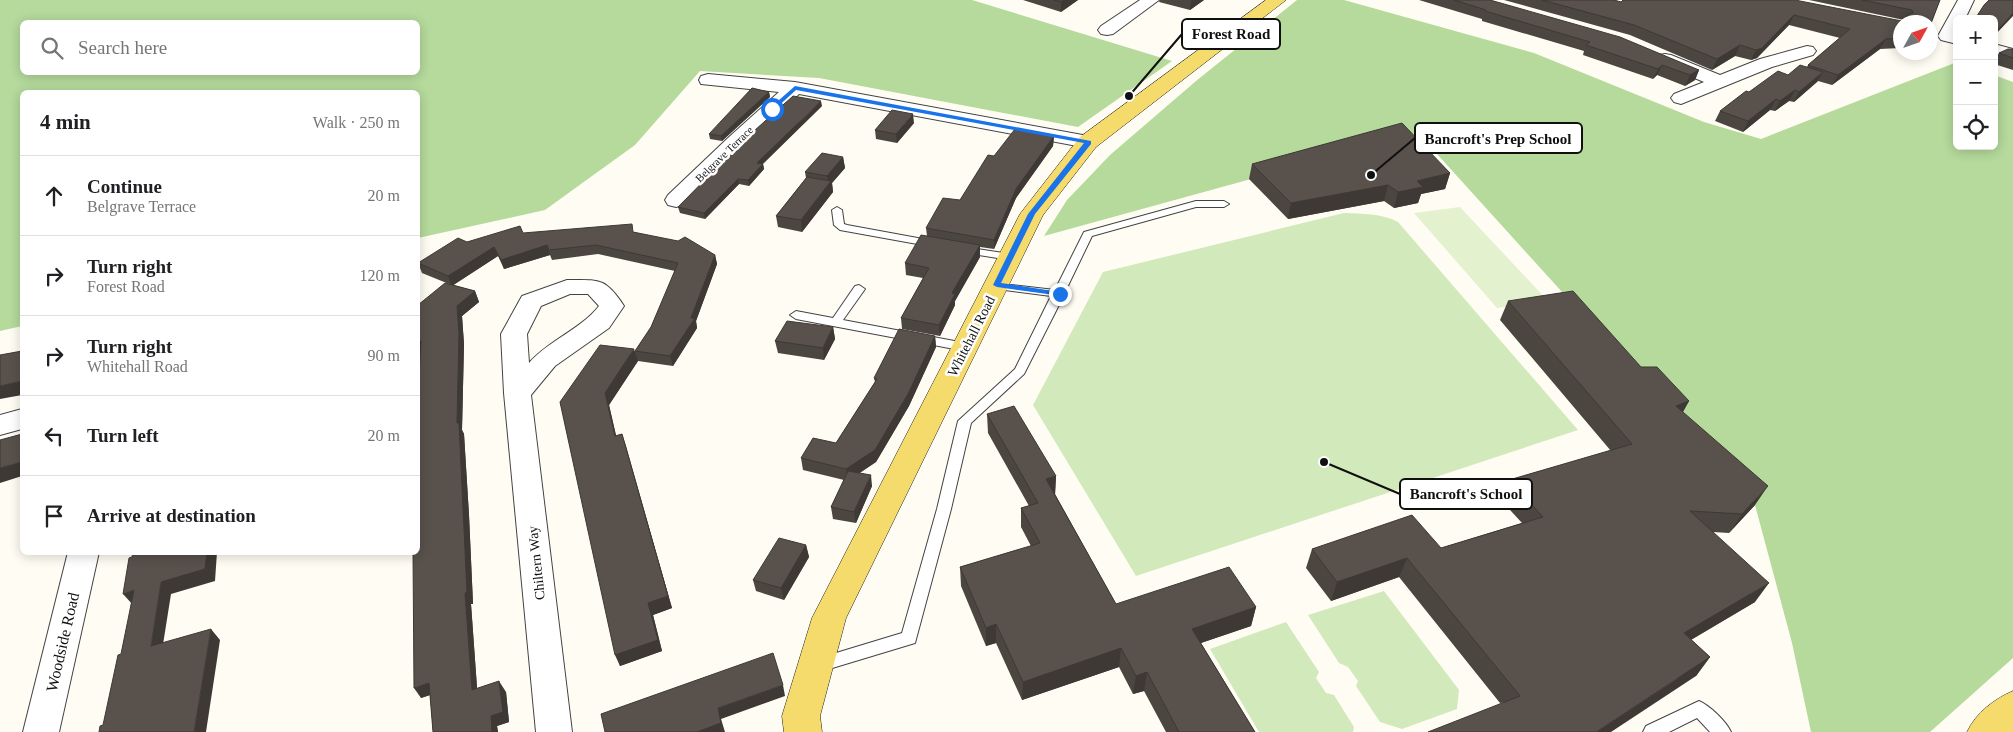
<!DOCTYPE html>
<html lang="en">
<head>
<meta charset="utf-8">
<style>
	:root { --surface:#fff; --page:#f6f6f6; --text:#202124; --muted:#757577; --line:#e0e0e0 }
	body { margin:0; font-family:"Times New Roman",serif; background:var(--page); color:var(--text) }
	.controls { position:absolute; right:15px; top:15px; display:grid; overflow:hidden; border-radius:8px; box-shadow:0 2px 12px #0003 }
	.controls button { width:45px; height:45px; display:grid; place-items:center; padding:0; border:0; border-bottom:1px solid var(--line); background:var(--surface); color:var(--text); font:25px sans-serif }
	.compass { position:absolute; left:1893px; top:15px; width:45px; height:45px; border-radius:50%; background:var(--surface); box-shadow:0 2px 12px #0003; rotate:50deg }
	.stop { position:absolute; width:15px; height:15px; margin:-11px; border:4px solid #1a73e8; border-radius:50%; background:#fff }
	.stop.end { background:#1a73e8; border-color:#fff; box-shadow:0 1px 5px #0008 }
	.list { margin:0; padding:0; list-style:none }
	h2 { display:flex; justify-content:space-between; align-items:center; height:65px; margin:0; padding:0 20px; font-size:21px }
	h2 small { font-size:16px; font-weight:400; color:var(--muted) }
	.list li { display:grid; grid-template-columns:32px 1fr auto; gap:15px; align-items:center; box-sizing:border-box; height:80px; padding:0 20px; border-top:1px solid var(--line) }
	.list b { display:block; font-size:19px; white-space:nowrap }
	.list p { margin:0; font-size:16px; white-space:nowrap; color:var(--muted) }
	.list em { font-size:16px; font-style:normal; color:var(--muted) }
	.icon { flex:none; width:28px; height:28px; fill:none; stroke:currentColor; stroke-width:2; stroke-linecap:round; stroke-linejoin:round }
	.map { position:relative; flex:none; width:2013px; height:732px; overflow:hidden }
	.search { position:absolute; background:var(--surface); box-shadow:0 2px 12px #0003; left:20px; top:20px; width:400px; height:55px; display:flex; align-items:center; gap:12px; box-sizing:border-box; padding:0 18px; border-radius:8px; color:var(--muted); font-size:19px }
	.panel { position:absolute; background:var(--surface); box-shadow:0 2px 12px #0003; left:20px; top:90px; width:400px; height:465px; border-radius:8px }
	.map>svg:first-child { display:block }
</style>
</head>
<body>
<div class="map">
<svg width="2013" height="732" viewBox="0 0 2013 732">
	<rect width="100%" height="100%" fill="#fffdf3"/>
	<g fill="#d2e9bc">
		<path d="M1344 213C1363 214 1381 213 1398 222L1578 430 1136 576 1033 405 1103 272Z"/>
		<path d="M1384 591 1459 690 1457 709 1402 729 1380 722 1356 686 1358 681 1348 667 1339 663 1308 615Z"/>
		<path d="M1286 622 1319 672 1316 678 1326 693 1334 695 1354 727 1353 732H1259L1210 649Z"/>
	</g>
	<g fill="#b5da9c" fill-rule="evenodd">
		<path d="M0 0H972L1172 61 1078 127 819 78 700 71 635 145 545 210 418 238V92H22V326L0 331ZM22 22H418V72H22Z"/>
		<path d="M1297 0H1344L1534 53 1704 122 1761 139 1957 62V146H1994V75L2013 82V658L1930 732H1811L1792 643 1755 505 1418 133 1044 236 1067 200 1110 155 1196 81Z"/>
	</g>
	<path fill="#e3f1ce" d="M1460 207 1548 301 1497 308 1414 213Z"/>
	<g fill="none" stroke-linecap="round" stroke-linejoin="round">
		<defs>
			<g id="lane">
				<path d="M1196 201H1224L1229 204 1224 207H1196L1092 236 1065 292 1066 294 1063 297 1024 374 971 423 951 509 915 643 819 672 813 670 811 665 813 660 902 633 937 509 958 421 1015 369 1051 296 997 289 991 285 993 283 1055 290 1084 232Z"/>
				<path d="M837 207 842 210 844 224 847 225 934 241 939 244 934 247 840 230 834 225 832 210Z"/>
				<path d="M964 247 1010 254 1016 257 1010 260 960 252 958 250 960 248Z"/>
				<path d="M859 285 865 289 843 320 965 343 971 347 965 351 796 319 790 315 796 311 833 318 855 286Z"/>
				<path d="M1699 701C1710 706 1726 721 1731 732H1710L1697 718 1669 732H1643L1646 726Z"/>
			</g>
			<g id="street">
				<path d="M1140 0H1159L1113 34 1107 35 1101 34 1098 30 1101 26Z"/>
				<path d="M1958 0H1974L1965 19H1957V44L1941 40 1938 36Z"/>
				<path d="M1994 44 2013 49V59L1994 55Z"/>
				<path d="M1807 46 1813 47 1816 51 1813 55 1772 67 1681 104 1674 102 1671 98 1674 94 1704 82 1659 63 1656 59 1659 55 1665 54 1671 55 1720 75 1760 59Z"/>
				<path d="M708 74 795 82 1088 136 1095 138 1098 142 1095 146 1088 148 799 94 742 146 684 205 676 207 668 205 665 200 668 195 728 138 779 92 701 84 699 80 701 76Z"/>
				<path d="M567 280C599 280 605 277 624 306L609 328 555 366 531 395 572 732H536L504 393 501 334 522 296ZM570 294H588L599 306C580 330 549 340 529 363L527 334 541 306Z"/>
				<path d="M22 409V429L0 435V415Z"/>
				<path d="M68 552H99L59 732H23Z"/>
			</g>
			<g id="primary">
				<path d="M1266 0H1286L1096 147 1043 215 846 618 820 716 822 732H784L782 716 812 618 1020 214 1080 137Z"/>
				<path d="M2013 691V732H1967C1976 713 1994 699 2013 691Z"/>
			</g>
		</defs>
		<use href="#lane" stroke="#434343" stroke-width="2"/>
		<use href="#street" stroke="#434343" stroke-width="2"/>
		<use href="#primary" stroke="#212121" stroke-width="1"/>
		<use href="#lane" fill="#fff" fill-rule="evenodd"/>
		<use href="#street" fill="#fff" fill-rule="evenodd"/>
		<use href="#primary" fill="#f5da6c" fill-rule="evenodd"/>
	</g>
	<g fill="#4c4641">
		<path d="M1023 0H1078L1061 12Z"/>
		<path d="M1160 0H1204L1190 10 1159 2Z"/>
		<path d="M1419 0H1490L1699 70 1695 80 1685 86 1657 75 1653 79 1583 55 1584 51 1482 21V19Z"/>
		<path d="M1504 0H1614L1621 2 1903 22 1904 20 1809 0H1940L1930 26 1900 22V48L1880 49 1832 85 1818 81 1794 102 1789 101 1775 111 1770 110 1743 132 1715 121 1720 111 1749 92 1807 67 1808 65 1840 38 1789 25 1757 58 1751 60 1735 56 1712 70 1630 35Z"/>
		<path d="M2013 49V70L1994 64V61L1999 53Z"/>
		<path d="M769 92 770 97 722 141 710 139 709 134Z"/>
		<path d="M822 106 763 164 764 169 749 186 739 184 705 219 680 213 678 207Z"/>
		<path d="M914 123 897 143 876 139 875 130Z"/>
		<path d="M1054 136 1053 146 1016 198 994 249 980 247V257L955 301V305L940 336 902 329 901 318 923 278 906 275 905 263 927 236 926 228 960 200 994 156Z"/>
		<path d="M843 157 845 168 832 183 833 192 802 232 778 227 776 216 806 178 805 172Z"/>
		<path d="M1252 164 1450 173 1445 189 1421 194 1418 203 1394 208 1384 201 1288 219 1249 179Z"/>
		<path d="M634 232 715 255 717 264 696 321 697 328 673 366 638 361 609 405 616 436 622 434 626 446 672 608 653 615 662 651 620 666 560 402 635 351 651 327 675 271 598 254 552 260 550 255 504 269 498 256 453 285 475 291 479 302 462 316 464 344 462 430 464 434 469 515 473 604H471L477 688 506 692 509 722 497 726 498 732H433L430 695 421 698 418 552 420 351 418 345V305L449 284 422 273 418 263 467 242 523 233Z"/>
		<path d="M1508 301 1641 367 1689 401 1683 412 1755 505 1729 533 1713 532 1755 602 1691 640 1710 657 1696 676 1500 703 1399 577 1331 601 1306 568 1312 549 1441 548 1522 523 1500 499 1509 480 1611 451 1500 320Z"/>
		<path d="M833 327 835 339 824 360 778 353 775 341Z"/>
		<path d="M935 336 936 347 909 406 876 462 859 473 872 486 856 523 833 519 831 507 844 480 803 470 801 458 836 443 875 382 874 378Z"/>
		<path d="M987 414 1056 476 1055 494 1116 604 1256 607 1251 626 1201 643 1255 732H1166L1144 691 1133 694 1119 667 1022 700 996 643 986 646 961 586 960 567 1031 546 1021 527V508L1029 506 988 433Z"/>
		<path d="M806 545 809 557 784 600 756 591 753 580Z"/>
	</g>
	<g fill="#3e3935">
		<path d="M1065 0H1078L1061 12V2Z"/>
		<path d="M1193 0H1204L1190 10 1191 1Z"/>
		<path d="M2013 13V16L1994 36V33Z"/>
		<path d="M1794 15 1789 25 1757 58 1751 60 1756 50Z"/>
		<path d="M1886 39 1880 49 1832 85 1838 75Z"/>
		<path d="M1740 45 1735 56 1712 70 1717 59Z"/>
		<path d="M1662 65 1657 75 1653 79 1658 69Z"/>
		<path d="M1699 70 1695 80 1685 86 1690 75Z"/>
		<path d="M1823 72 1817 82 1794 102 1799 92Z"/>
		<path d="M1795 90 1789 101 1775 111 1780 101Z"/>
		<path d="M769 92 770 97 722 141 721 136Z"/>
		<path d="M1776 99 1770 110 1743 132 1748 121Z"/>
		<path d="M821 101 822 106 758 168 757 163Z"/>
		<path d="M913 114 914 123 897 143 896 134Z"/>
		<path d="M1054 136 1053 146 1016 198 994 249V240L1016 189Z"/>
		<path d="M843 157 845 168 832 183 833 192 802 232 801 220 828 185 827 176Z"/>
		<path d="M763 164 764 169 749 186 748 180Z"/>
		<path d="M1450 173 1445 189 1421 194 1418 203 1394 208 1398 192 1417 181Z"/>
		<path d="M738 179 739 184 705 219 704 213Z"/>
		<path d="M1388 185 1384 201 1288 219 1291 203Z"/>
		<path d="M547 245 550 255 504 269 501 260Z"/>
		<path d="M980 245V257L955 301V305L940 336 939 325 952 293Z"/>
		<path d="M494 247 498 256 452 286 448 276Z"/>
		<path d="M715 255 717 264 696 321 697 328 673 366 670 356 691 318Z"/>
		<path d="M475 291 479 302 462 316 464 344 462 430 464 434 469 515 473 604H471L478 701 472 690 465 593 457 423V306Z"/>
		<path d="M833 327 835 339 824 360 823 348Z"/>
		<path d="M935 336 936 347 909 406 876 462 848 481 846 469Z"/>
		<path d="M421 341V353L418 345V342Z"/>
		<path d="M634 349 638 361 609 405 619 448 615 436 605 393Z"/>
		<path d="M22 381V395L0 399V386Z"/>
		<path d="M1689 401 1678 420 1676 406Z"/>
		<path d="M622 434 672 608 653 615 662 651 620 666 615 655 648 603Z"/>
		<path d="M22 462V476L0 483V468Z"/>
		<path d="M871 475 872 486 856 523 854 512Z"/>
		<path d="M1056 476 1055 495 1046 479Z"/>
		<path d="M1768 486 1755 505 1729 533 1742 514Z"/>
		<path d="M806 545 809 557 784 600 781 588Z"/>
		<path d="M207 552H217L215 581 171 594 161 657 151 646 161 582Z"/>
		<path d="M1407 558 1399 577 1331 601 1337 582Z"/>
		<path d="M1769 583 1755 602 1670 652 1684 633Z"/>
		<path d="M134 590 133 605 123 594Z"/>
		<path d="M1256 607 1251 626 1189 647 1192 629Z"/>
		<path d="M996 624V643L986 646V628Z"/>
		<path d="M211 629 220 640 206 732H194Z"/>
		<path d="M1121 648 1119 667 1022 700 1023 682Z"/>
		<path d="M1710 657 1696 676 1611 732H1596Z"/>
		<path d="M1147 672 1144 691 1133 694 1136 676Z"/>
		<path d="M499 681 506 692 509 722 497 726 498 732H492L491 716Z"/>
		<path d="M429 683 436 693 421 698 414 688Z"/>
		<path d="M783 685 785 696 721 719 725 732H697L718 708Z"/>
	</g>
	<g fill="#58514c" stroke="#3e3935">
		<path d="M1054 0H1065L1061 2Z"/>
		<path d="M1454 0H1490L1620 37 1699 70 1690 75 1662 65 1658 69 1586 45 1590 42 1485 11 1486 10Z"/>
		<path d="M1542 0H1614L1621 2 1623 0H1795L1907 22 1908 14 1913 13 1912 10 1862 0H1940L1930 26V22H1900V38L1886 39 1838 75 1808 65 1850 29 1794 15 1762 48 1756 50 1740 45 1717 59 1634 25Z"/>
		<path d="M1989 0H2013V13L1994 33V19H1975L1984 5Z"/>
		<path d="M2008 49H2013V58L1999 53Z"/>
		<path d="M1800 65 1823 72 1799 92 1795 90 1780 101 1776 99 1748 121 1720 111 1746 91 1749 92 1778 71 1788 75Z"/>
		<path d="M752 88 769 92 721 136 709 134Z"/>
		<path d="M793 96 821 101 757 163 763 164 748 180 738 179 704 213 678 207 745 139Z"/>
		<path d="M892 110 913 114 896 134 875 130Z"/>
		<path d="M1402 123 1450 173 1417 181 1423 187 1398 192 1388 185 1291 203 1252 164Z"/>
		<path d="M1015 129 1054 136 1016 189 994 240 926 228 943 198 960 200 988 155 994 156Z"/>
		<path d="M822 153 843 157 827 176 805 172Z"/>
		<path d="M807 177 831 181 801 220 776 216Z"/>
		<path d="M632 224 633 232 678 241 685 237 715 255 691 318H695L670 356 635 351 651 327 678 263 596 245 549 250 547 245 501 260 494 247 448 276 418 263 458 238 467 242 520 226 523 233Z"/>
		<path d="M921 235 980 245 952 293 955 294 939 325 901 318 929 268 905 263Z"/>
		<path d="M445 283 475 291 457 306 459 333 457 423H459L467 592 465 593 472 690 499 681 503 712 491 716 492 732H433L429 683 414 688 413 552H418V393L421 341 418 342V305Z"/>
		<path d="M1573 291 1641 367H1657L1689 401 1676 406 1768 486 1742 514 1690 511 1769 583 1684 633 1710 657 1596 732H1428L1520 696 1407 558 1337 582 1312 549 1412 515 1441 548 1543 517 1509 480 1632 444 1508 301Z"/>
		<path d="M787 321 833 327 823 348 775 341Z"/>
		<path d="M899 329 935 336 908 394 875 450 846 469 801 458 813 438 836 443 877 379 874 378Z"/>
		<path d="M600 345 634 349 605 393 615 436 622 434 668 596 648 603 658 640 615 655 560 402Z"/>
		<path d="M22 351V381L0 386V355Z"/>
		<path d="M1014 406 1056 476 1046 479 1116 604 1229 567 1256 607 1192 629 1255 732H1179L1147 672 1136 676 1121 648 1023 682 996 624 986 628 960 567 1040 543 1021 508 1038 503 987 414Z"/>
		<path d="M22 434V462L0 468V440Z"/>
		<path d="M848 471 871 475 854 512 831 507Z"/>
		<path d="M779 538 806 545 781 588 753 580Z"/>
		<path d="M133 552H207L205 569 161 582 151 646 211 629 194 732H99L100 726 103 725 118 655 121 654 134 590 123 594 129 558 132 557Z"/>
		<path d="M773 653 783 685 718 708 721 723 697 732H605L601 714Z"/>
	</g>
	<path fill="#1a73e8" d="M795 86 1091 141V144L1035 214 1001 283 1060 292 1064 294 1062 296 997 287 993 285 1028 214 1084 143 796 90 774 110H770V108Z"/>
	<g text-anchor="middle" stroke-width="5" stroke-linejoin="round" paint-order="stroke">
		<g font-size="11" fill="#101010" stroke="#fff">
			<text transform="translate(724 154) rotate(-44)" y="4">Belgrave Terrace</text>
		</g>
		<g font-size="14" fill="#101010" stroke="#fff">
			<text transform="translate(971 336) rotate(-63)" y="5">Whitehall Road</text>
			<text transform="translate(536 563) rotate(-96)" y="5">Chiltern Way</text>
		</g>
		<g font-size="16" fill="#101010" stroke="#fff">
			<text transform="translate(62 642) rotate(-77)" y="6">Woodside Road</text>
		</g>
	</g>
	<path fill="none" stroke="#101010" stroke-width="2" d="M1129 96L1182 34M1371 175L1415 138M1324 462L1400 494"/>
	<g fill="#101010" stroke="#fff" stroke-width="2">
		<circle cx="1129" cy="96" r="5"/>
		<circle cx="1371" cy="175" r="5"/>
		<circle cx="1324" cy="462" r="5"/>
	</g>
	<g fill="#fff" stroke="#101010" stroke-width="2">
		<rect x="1182" y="19" width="98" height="30" rx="5"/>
		<rect x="1415" y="123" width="167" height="30" rx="5"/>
		<rect x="1400" y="479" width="132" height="30" rx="5"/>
	</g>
	<g font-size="15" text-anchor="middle" font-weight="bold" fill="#101010">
		<text x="1231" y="39">Forest Road</text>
		<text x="1498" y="144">Bancroft's Prep School</text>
		<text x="1466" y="499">Bancroft's School</text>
	</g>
</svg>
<div class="controls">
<button>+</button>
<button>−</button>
<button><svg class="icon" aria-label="locate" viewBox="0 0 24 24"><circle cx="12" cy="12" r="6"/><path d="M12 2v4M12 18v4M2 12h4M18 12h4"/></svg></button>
</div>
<svg class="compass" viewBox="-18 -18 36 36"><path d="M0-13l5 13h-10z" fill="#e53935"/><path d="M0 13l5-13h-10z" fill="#757577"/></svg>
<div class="stop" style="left:772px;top:109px"></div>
<div class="stop end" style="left:1060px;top:294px"></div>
<div class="search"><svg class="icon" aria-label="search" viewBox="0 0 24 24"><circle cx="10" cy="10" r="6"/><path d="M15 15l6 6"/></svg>Search here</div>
<section class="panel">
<h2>4 min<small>Walk · 250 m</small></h2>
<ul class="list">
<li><svg class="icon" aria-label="ahead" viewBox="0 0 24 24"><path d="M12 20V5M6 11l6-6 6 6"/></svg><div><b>Continue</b><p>Belgrave Terrace</p></div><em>20 m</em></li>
<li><svg class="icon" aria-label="right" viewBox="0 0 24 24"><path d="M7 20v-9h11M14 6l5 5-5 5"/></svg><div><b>Turn right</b><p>Forest Road</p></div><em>120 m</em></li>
<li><svg class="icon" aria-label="right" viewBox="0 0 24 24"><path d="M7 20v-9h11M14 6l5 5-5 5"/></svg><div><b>Turn right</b><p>Whitehall Road</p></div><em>90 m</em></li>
<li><svg class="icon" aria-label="left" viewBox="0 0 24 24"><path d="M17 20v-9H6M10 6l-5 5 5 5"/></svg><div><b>Turn left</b></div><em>20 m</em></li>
<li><svg class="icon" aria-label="arrive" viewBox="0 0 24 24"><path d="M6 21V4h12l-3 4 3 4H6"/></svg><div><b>Arrive at destination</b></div></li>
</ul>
</section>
</div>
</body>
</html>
